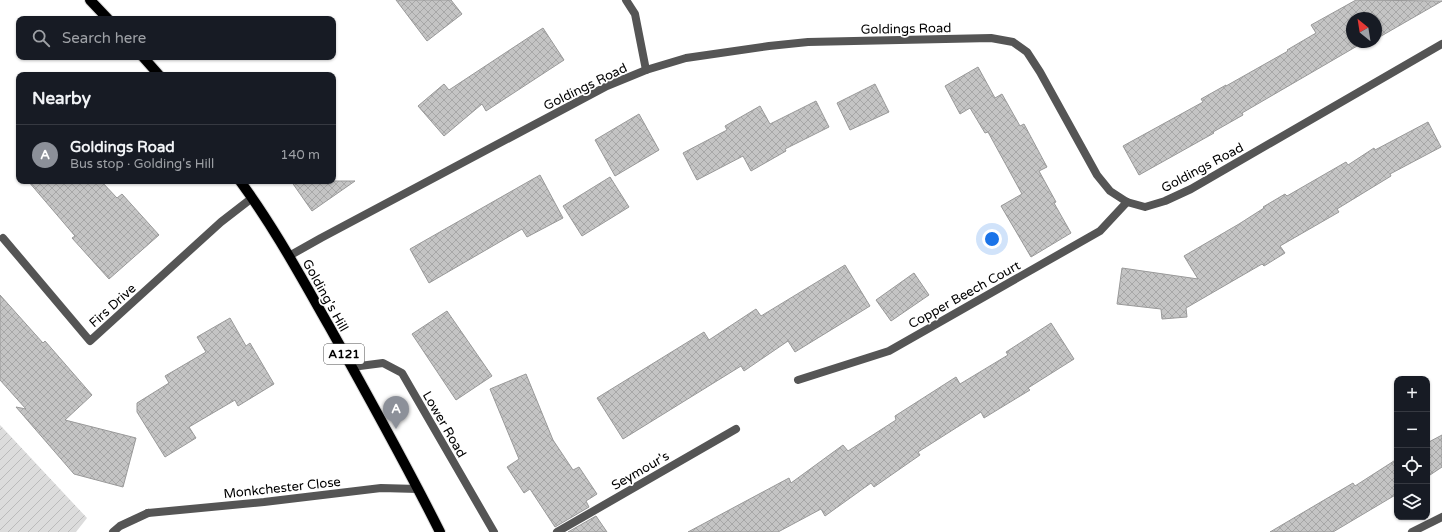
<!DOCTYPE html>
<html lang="en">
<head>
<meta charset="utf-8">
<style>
	:root { --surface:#171b24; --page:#242831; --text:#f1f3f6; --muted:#9ea1a6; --line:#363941; --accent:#8c9099 }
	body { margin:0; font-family:"Varela Round",sans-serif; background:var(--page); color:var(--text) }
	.controls { position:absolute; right:12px; bottom:12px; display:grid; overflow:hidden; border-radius:8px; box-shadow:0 1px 3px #0004 }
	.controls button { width:36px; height:36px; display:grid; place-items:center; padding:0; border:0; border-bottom:1px solid var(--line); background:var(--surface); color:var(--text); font:20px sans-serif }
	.compass { position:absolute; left:1346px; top:12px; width:36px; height:36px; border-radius:50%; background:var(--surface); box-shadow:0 1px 3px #0004; rotate:330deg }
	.you { position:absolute; left:992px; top:239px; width:14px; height:14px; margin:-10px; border:3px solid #fff; border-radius:50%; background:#1a73e8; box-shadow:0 0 0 6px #1a73e833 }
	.badge { display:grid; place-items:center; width:26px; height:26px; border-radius:50%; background:var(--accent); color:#fff; font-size:13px; font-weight:700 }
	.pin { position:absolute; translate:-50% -33px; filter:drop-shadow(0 1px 2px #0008) }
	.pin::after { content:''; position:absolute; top:21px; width:14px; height:12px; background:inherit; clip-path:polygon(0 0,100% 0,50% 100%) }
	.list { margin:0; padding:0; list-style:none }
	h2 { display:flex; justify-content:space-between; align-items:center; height:52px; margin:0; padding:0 16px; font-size:17px }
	h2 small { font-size:13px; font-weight:400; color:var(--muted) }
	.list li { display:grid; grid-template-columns:26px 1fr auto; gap:12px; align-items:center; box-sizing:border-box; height:60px; padding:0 16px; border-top:1px solid var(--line) }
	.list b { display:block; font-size:15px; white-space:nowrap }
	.list p { margin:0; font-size:13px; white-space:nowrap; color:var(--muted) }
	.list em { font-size:13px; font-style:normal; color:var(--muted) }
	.icon { flex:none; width:22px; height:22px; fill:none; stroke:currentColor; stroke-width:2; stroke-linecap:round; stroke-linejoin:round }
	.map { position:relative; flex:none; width:1442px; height:532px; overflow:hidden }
	.search { position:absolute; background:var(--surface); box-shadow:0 1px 3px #0004; left:16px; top:16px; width:320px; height:44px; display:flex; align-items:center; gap:10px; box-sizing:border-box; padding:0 14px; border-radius:8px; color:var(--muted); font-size:15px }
	.panel { position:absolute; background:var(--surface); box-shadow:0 1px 3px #0004; left:16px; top:72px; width:320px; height:112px; border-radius:8px }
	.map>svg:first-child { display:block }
</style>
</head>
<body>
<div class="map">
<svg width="1442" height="532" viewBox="0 0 1442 532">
	<defs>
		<pattern id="garden-furrows" width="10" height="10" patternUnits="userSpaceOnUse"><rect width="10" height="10" fill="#dcdcdc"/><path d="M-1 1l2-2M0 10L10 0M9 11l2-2" fill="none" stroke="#bbb"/></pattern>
		<pattern id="building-cross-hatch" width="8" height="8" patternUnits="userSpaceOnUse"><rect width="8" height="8" fill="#c4c4c4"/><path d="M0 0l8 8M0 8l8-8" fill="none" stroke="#a7a7a7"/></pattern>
	</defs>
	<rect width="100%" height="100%" fill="#fff"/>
	<path fill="url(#garden-furrows)" d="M0 425 87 518 76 532H0Z"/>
	<g fill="url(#building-cross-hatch)" stroke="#999">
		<path d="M396 0H451L462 14 427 41Z"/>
		<path d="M1356 0 1442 1 1376 39V18H1352V42H1364L1242 113 1243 115 1213 132 1214 133 1139 175 1123 146 1203 102 1201 99 1226 85V86L1288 51 1287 50 1316 33 1311 25Z"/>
		<path d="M543 28 564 60 486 111 482 104 444 136 418 106 444 84 449 90Z"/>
		<path d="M978 67 995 98 1002 94 1020 126 1024 124 1047 167 1039 171 1056 202 1054 203 1071 233 1031 257 1001 206 1022 194 988 132 985 133 970 108 960 114 945 86Z"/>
		<path d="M875 84 889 112 850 130 837 103Z"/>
		<path d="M816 101 829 127 785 149 786 151 751 171 743 156 697 180 683 153 727 130 725 126 760 106 770 124Z"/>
		<path d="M639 114 659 150 615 176 595 140Z"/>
		<path d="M1428 122 1441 147 1390 174 1391 176 1337 209 1339 212 1280 246 1285 253 1264 266 1262 264 1186 308 1187 317 1162 319 1161 309 1117 304 1122 268 1198 279 1184 256 1239 224 1264 208 1263 207 1285 194 1287 196 1346 162 1348 165 1374 148 1375 150Z"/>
		<path d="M540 175 563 218 527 237 522 229 429 283 410 249Z"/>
		<path d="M610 177 629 207 582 236 563 206Z"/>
		<path d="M28 181H101L117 198 122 194 159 235 109 279 72 238 75 236Z"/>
		<path d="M291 181H355L312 211Z"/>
		<path d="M845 265 870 306 795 352 788 341 744 371 741 366 623 439 597 398 704 332 709 340 756 309 761 316Z"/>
		<path d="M914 273 929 295 891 321 876 300Z"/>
		<path d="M0 295 43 343 45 341 92 395 65 420 136 438 123 487 74 474 16 407 26 409 0 380Z"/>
		<path d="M447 311 492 376 456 400 412 334Z"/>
		<path d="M230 318 246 346 250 343 274 384 238 406 235 400 189 427 196 438 165 457 137 412V403L169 383 165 376 206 352 197 337Z"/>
		<path d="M1051 323 1074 359 1028 388 1030 390 984 418 981 412 918 452 920 455 874 487 871 483 825 516 821 509 778 532H688L789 478 791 483 843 445 848 451 896 420 895 416 956 377 960 384 1008 355 1006 352Z"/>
		<path d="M526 374 553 440 573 470 579 467 597 494 586 501 589 507 555 527 530 489 524 493 507 467 519 459 490 389Z"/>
		<path d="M1442 435V467L1427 477V443Z"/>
		<path d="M1397 459V494L1333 532H1270L1353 483 1355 486Z"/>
		<path d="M596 516 607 532H568Z"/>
	</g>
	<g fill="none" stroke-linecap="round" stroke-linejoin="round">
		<defs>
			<g id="primary">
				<path d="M90 0 108 19"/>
				<path d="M143 57 159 75"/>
				<path d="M240 181C274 227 301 277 329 326 367 394 405 462 440 532"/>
			</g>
		</defs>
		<use href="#primary" stroke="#dbdbdb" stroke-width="12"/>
		<path stroke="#555" stroke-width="8" d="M113 532 120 526 148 513"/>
		<g stroke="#555" stroke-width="8">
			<path d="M626 0 635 14 646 70"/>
			<path d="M3 238 90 341 221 222 252 198"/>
			<path d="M289 256 321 238 607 86 646 70 686 58 769 46 808 42 991 38 1013 42 1027 52 1040 72 1097 175 1110 191 1127 202 1145 207 1165 201 1191 189 1442 44"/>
			<path d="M352 367 383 363 402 373 494 532"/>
			<path d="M798 380 889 351 1100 231 1127 202"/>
			<path d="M148 513 264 502 381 488 418 489"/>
			<path d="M557 532 736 429"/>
			<path d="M1412 532 1442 517"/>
		</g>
		<use href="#primary" stroke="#000" stroke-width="10"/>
	</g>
	<g text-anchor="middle" stroke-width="3.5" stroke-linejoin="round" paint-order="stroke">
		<rect fill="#fff" stroke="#4c4c4c" stroke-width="1" x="324" y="344" width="40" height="20" rx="3"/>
		<g font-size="12" font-weight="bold" fill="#000">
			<text x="344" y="358">A121</text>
		</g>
		<g font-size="13" fill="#000" stroke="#fff">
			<text transform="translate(906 28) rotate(-1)" y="5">Goldings Road</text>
			<text transform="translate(585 86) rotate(-26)" y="5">Goldings Road</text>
			<text transform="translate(1202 167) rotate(-28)" y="5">Goldings Road</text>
			<text transform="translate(964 294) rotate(-29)" y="5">Copper Beech Court</text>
			<text transform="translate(326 295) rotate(61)" y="5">Golding's Hill</text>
			<text transform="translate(112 305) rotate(-42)" y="5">Firs Drive</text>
			<text transform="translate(445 424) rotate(60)" y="5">Lower Road</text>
			<text transform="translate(640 470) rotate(-30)" y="5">Seymour's</text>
			<text transform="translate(282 487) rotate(-6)" y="5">Monkchester Close</text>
		</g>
	</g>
</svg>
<div class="controls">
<button>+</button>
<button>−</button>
<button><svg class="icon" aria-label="locate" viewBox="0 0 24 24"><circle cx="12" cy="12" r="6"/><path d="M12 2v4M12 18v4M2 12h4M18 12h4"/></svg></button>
<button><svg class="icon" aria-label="layers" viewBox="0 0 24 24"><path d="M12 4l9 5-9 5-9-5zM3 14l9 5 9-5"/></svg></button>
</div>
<svg class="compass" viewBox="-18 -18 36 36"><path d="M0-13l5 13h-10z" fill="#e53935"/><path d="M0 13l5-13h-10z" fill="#9ea1a6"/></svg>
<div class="you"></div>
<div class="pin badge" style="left:396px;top:429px">A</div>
<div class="search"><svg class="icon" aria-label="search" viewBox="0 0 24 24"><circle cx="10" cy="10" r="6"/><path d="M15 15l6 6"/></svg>Search here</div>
<section class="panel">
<h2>Nearby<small></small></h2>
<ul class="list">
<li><span class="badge">A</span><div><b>Goldings Road</b><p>Bus stop · Golding's Hill</p></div><em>140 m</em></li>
</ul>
</section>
</div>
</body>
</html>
